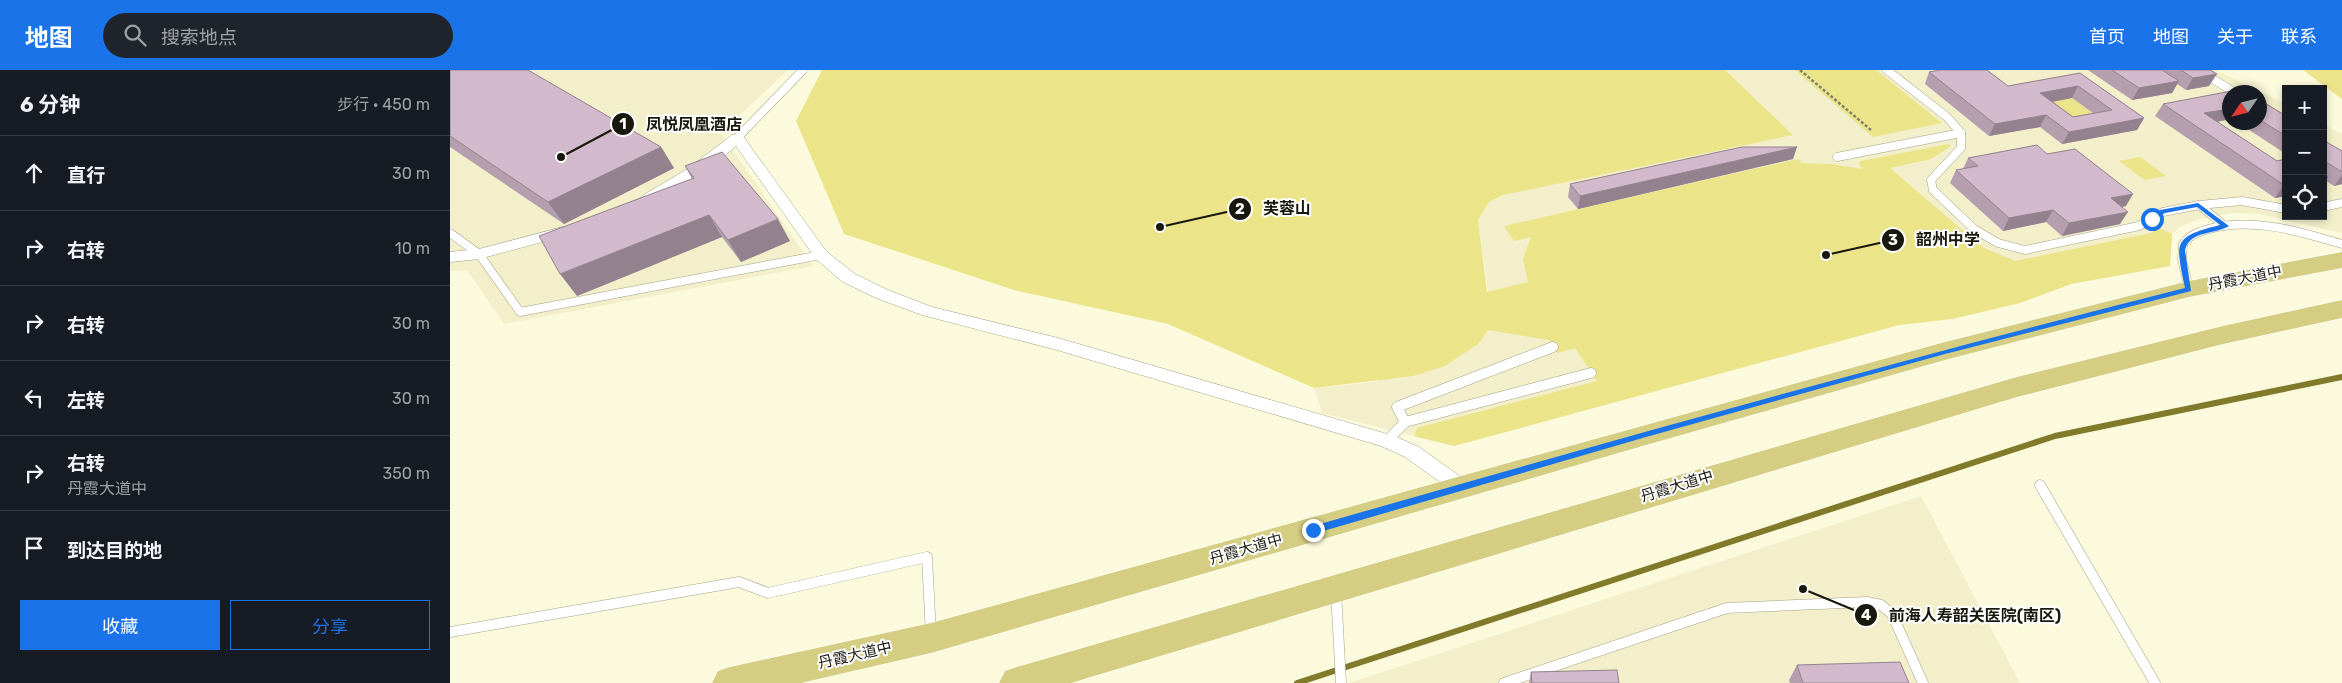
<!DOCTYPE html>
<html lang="zh">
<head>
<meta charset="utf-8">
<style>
	:root { --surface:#171b24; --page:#20242c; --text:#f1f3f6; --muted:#9ea1a6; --line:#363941; --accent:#1a73e8 }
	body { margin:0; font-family:Rubik,"Noto Sans SC",sans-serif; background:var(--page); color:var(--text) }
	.controls { position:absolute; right:15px; top:15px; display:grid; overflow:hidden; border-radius:0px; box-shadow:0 2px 8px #0003 }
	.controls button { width:45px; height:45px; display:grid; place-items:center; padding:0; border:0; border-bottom:1px solid var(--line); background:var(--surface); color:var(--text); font:25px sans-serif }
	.compass { position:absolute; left:1772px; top:15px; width:45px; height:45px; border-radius:50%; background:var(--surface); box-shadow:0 2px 8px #0003; rotate:235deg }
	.stop { position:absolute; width:15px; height:15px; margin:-11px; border:4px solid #1a73e8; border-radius:50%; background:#fff }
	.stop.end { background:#1a73e8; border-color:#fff; box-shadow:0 1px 5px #0008 }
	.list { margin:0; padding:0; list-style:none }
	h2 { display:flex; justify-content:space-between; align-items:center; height:65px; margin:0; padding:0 20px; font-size:21px }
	h2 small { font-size:16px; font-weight:400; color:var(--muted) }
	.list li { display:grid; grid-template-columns:32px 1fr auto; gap:15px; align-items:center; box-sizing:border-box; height:75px; padding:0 20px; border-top:1px solid var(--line) }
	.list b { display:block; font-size:19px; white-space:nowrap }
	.list p { margin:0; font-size:16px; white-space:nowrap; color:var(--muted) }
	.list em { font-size:16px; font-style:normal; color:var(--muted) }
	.actions { display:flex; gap:10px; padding:15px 20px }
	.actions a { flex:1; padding:11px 0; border:1px solid var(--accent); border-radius:0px; text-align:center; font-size:18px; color:var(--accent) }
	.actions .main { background:var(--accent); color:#fff }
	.icon { flex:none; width:28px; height:28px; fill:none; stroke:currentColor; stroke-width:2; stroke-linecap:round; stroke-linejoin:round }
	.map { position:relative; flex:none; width:1892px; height:613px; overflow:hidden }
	header { display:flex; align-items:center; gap:30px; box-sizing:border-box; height:70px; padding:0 25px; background:var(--accent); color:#fff }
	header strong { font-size:24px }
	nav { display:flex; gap:28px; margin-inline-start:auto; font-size:18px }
	.search { width:350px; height:45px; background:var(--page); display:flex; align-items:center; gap:12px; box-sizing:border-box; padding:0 18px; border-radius:28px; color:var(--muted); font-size:19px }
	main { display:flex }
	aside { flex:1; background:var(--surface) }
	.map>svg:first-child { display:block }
</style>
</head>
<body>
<header>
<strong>地图</strong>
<div class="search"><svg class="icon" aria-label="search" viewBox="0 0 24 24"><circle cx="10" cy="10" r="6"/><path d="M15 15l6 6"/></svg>搜索地点</div>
<nav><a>首页</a><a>地图</a><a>关于</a><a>联系</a></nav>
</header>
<main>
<aside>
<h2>6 分钟<small>步行 · 450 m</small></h2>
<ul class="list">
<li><svg class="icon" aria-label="ahead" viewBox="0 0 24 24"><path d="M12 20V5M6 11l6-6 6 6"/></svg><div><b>直行</b></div><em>30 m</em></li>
<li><svg class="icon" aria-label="right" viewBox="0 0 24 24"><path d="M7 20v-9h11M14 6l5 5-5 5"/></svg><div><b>右转</b></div><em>10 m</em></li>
<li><svg class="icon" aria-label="right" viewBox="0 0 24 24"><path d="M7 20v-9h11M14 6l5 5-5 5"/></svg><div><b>右转</b></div><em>30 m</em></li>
<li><svg class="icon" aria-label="left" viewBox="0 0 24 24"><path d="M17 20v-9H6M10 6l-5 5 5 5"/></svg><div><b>左转</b></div><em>30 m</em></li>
<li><svg class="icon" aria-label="right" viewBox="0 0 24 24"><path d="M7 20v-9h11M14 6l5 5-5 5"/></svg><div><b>右转</b><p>丹霞大道中</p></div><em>350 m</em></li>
<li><svg class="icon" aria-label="arrive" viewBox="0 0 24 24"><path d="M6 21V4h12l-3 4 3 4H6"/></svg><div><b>到达目的地</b></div></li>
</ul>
<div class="actions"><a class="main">收藏</a><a>分享</a></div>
</aside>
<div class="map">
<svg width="1892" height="613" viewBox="0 0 1892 613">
	<rect width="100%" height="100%" fill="#fcfadc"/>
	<g fill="#f2efca" fill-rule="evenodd">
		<path d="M338 0 271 63 363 196 54 254 17 200 0 201V1Z"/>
		<path d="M1275 0H1766L1836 34V146H1873V54L1892 64V163L1809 144 1782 143 1749 149 1730 157 1722 164 1720 196 1621 214 1570 233 1502 249 1449 255 1004 376 872 343 864 318 926 312 1041 243 1028 150 1039 132 1067 120 1343 65ZM1780 22H1810V52H1780Z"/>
		<path d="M1471 426 1570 613H899Z"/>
	</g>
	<g fill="#ece489">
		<path d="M372 0H1275L1343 65 1053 125 1039 132 1028 150 1037 222 1078 212 1073 189 1081 167 1064 171 1054 156 1348 89 1352 93 1380 94 1413 99 1408 93 1411 91 1498 74 1501 76 1481 89 1440 98 1532 177 1565 191 1701 163 1708 157 1722 164 1720 196 1621 214 1570 233 1502 249 1449 255 1004 376 964 366 967 358 1147 311 1125 278 1107 283 1099 270 1038 260 1029 273 995 296 963 306 864 318 718 254 564 220 394 164 346 51Z"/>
		<path d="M1345 0H1426L1492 53 1423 67Z"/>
		<path d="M1853 0H1892V29Z"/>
		<path d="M1622 28 1655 52 1616 59 1584 35Z"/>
		<path d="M1690 87 1716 106 1695 110 1669 91Z"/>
	</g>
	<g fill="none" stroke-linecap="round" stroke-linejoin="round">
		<path stroke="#817a2a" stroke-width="6" d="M847 613 1605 366 1892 307"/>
		<defs>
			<g id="service-far1">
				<path d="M1437 0 1497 47 1511 63V78L1481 110 1483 120 1524 159 1548 173 1575 180 1689 156 1713 142 1749 135 1792 131 1836 139"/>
				<path d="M1748 0 1784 22"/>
				<path d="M287 68 353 0"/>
				<path d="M1387 87 1511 63"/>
				<path d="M1749 135 1775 156"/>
				<path d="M1873 137 1892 133"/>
				<path d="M0 163 29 184 70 242 371 185"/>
				<path d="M1739 219 1732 189 1733 174C1741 163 1754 160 1767 157 1811 149 1850 162 1892 174"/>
			</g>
			<g id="service">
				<path d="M955 352 947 337 1103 277"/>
				<path d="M937 371 955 352 1141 303"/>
				<path d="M1590 415 1705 613"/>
				<path d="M886 521 891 613"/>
				<path d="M0 562 289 512 318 523 477 487 481 565"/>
				<path d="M1054 613 1277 538 1417 532 1431 535 1442 544 1473 613"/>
			</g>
			<g id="minor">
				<path d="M287 64 292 65 376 181 405 204 438 220 482 237 608 268 944 366 969 377 1018 412 1021 417 1018 422 1011 425 1004 422 955 387 931 376 607 280 472 245 426 228 393 212 366 189 286 76C270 90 211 137 192 132L190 129 192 126 239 98 282 65Z"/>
				<path d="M113 157 118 159 121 162 118 165 29 189 0 192V182L29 179Z"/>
			</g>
			<g id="primary">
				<path d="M1892 182V198L1739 227 1495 290 1196 375 481 583 351 613H262L268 601 280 597 481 553 1495 272 1739 211Z"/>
				<path d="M1892 230V248L1773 274 1567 327 621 613H549L555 601 567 597 1567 307 1773 256Z"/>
			</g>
		</defs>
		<use href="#service-far1" stroke="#a5a388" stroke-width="9"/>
		<use href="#service" stroke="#a5a388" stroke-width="11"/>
		<use href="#minor" stroke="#a5a388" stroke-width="1"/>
		<use href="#primary" stroke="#fff" stroke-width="1"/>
		<path stroke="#82816d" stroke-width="2.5" stroke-dasharray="3 2" stroke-linecap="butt" d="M1350 0 1421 60"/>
		<use href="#service-far1" stroke="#fff" stroke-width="8"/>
		<use href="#service" stroke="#fff" stroke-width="10"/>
		<use href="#minor" fill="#fff" fill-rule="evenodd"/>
		<use href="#primary" fill="#d4cd82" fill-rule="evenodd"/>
	</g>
	<g fill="#b59faf" fill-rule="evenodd">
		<path d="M0 0 211 77 224 98 114 154 0 77Z"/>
		<path d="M1638 0H1760L1759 16 1736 20 1727 14 1722 23 1682 30Z"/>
		<path d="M1479 2 1558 16 1630 3 1694 48 1687 60 1612 74 1590 57 1539 66 1475 14ZM1622 28 1643 43 1623 47 1603 32Z"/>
		<path d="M1780 22V49L1767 52 1827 91 1836 89V126L1825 128 1705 46 1713 34Z"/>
		<path d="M1810 30 1836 46V84L1787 52H1810Z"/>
		<path d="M1873 70 1892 81V114L1884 116 1875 110 1873 112Z"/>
		<path d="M1597 84 1676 136 1672 137 1670 154 1612 166 1596 152 1553 161 1500 113 1506 100 1513 99 1518 88Z"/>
		<path d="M1343 89 1128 139 1118 127 1120 114Z"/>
		<path d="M235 96 340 171 291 192 272 167 127 226 242 109Z"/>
		<path d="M1347 595 1459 613H1340L1339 610Z"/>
		<path d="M1081 602 1169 613H1079Z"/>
	</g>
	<g fill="#93828e">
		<path d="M1767 4 1759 16 1736 20 1743 8Z"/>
		<path d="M1729 11 1722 23 1682 30 1689 18Z"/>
		<path d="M1628 16 1622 28 1584 35 1590 23Z"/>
		<path d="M1780 39V49L1747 56 1754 43Z"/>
		<path d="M1596 45 1590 57 1539 66 1545 54Z"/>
		<path d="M1694 48 1687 60 1612 74 1619 62Z"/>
		<path d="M211 77 224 98 114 154 98 132Z"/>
		<path d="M1347 77 1343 89 1128 139 1130 126Z"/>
		<path d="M1892 105V114L1884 116Z"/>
		<path d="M1873 107H1878L1873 112Z"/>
		<path d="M1834 115H1836V126L1825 128Z"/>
		<path d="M1683 124 1676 136 1653 141 1661 128Z"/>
		<path d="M1603 140 1596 152 1553 161 1559 148Z"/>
		<path d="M1678 142 1670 154 1612 166 1619 153Z"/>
		<path d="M259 145 272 167 127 226 110 204Z"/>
		<path d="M328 149 340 171 291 192 278 170Z"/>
	</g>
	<g fill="#d2b9cb" stroke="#93828e" fill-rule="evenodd">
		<path d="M0 0H78L211 77 98 132 0 66Z"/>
		<path d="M1491 0H1537L1558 16 1630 3 1694 48 1619 62 1596 45 1545 54 1479 2ZM1628 16 1662 40 1623 47 1590 23Z"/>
		<path d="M1662 0H1712L1729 11 1689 18Z"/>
		<path d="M1731 0H1760L1767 4 1743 8Z"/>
		<path d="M1792 19 1797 22H1780V39L1754 43 1827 91 1836 89V115H1834L1713 34Z"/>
		<path d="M1810 30 1836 46V66L1810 50Z"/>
		<path d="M1873 70 1892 81V102L1873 90Z"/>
		<path d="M1587 75 1597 84 1625 79 1683 124 1661 128 1678 142 1619 153 1603 140 1559 148 1506 100 1528 96 1518 88Z"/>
		<path d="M1292 77H1347L1130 126 1120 114Z"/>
		<path d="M272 82 328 149 278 170 259 145 110 204 89 166 244 108 235 96Z"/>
		<path d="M1873 104 1878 107H1873Z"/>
		<path d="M1450 592 1459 613H1353L1347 595Z"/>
		<path d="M1167 600 1169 613H1082L1081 602Z"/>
	</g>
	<path fill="#1a73e8" d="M1748 133 1779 156C1765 165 1740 160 1735 180L1741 221 1495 284 1196 367 863 464 858 460 863 456C1153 373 1442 292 1735 218 1726 173 1721 167 1770 155L1747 137 1715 143 1702 151 1699 149 1710 140Z"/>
	<g text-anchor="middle" stroke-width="4" stroke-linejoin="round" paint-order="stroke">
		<g font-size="15" fill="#19180d" stroke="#fff">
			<text transform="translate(1795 208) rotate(-11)" y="5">丹霞大道中</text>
			<text transform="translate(1227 416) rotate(-17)" y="5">丹霞大道中</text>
			<text transform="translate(796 479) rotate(-16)" y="5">丹霞大道中</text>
			<text transform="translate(405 585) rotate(-13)" y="5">丹霞大道中</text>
		</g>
	</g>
	<path fill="none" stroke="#19180d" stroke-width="2" d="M111 87L173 54M710 157L790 139M1376 185L1443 170M1353 519L1416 545"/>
	<g fill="#19180d" stroke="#fff" stroke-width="2">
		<circle cx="111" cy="87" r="5"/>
		<circle cx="710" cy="157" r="5"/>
		<circle cx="1376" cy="185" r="5"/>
		<circle cx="1353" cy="519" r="5"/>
		<circle cx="173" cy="54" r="12"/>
		<circle cx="790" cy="139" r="12"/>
		<circle cx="1443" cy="170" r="12"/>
		<circle cx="1416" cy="545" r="12"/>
	</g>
	<g font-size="15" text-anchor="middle" font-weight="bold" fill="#fff">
		<text x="173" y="59">1</text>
		<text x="790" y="144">2</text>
		<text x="1443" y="175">3</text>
		<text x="1416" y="550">4</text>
	</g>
	<g font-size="16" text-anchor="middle" font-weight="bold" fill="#19180d" stroke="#fff" stroke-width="4" stroke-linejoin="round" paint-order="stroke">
		<text x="244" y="60">凤悦凤凰酒店</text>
		<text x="837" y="144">芙蓉山</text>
		<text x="1498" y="175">韶州中学</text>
		<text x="1525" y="551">前海人寿韶关医院(南区)</text>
	</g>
</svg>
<div class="controls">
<button>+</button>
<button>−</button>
<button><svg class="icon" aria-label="locate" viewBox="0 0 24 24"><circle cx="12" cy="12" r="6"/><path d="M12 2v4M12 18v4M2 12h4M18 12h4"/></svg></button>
</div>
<svg class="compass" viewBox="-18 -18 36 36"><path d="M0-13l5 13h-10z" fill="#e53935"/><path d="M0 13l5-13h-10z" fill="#9ea1a6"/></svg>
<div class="stop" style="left:1702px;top:149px"></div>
<div class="stop end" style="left:863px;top:460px"></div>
</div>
</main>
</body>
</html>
